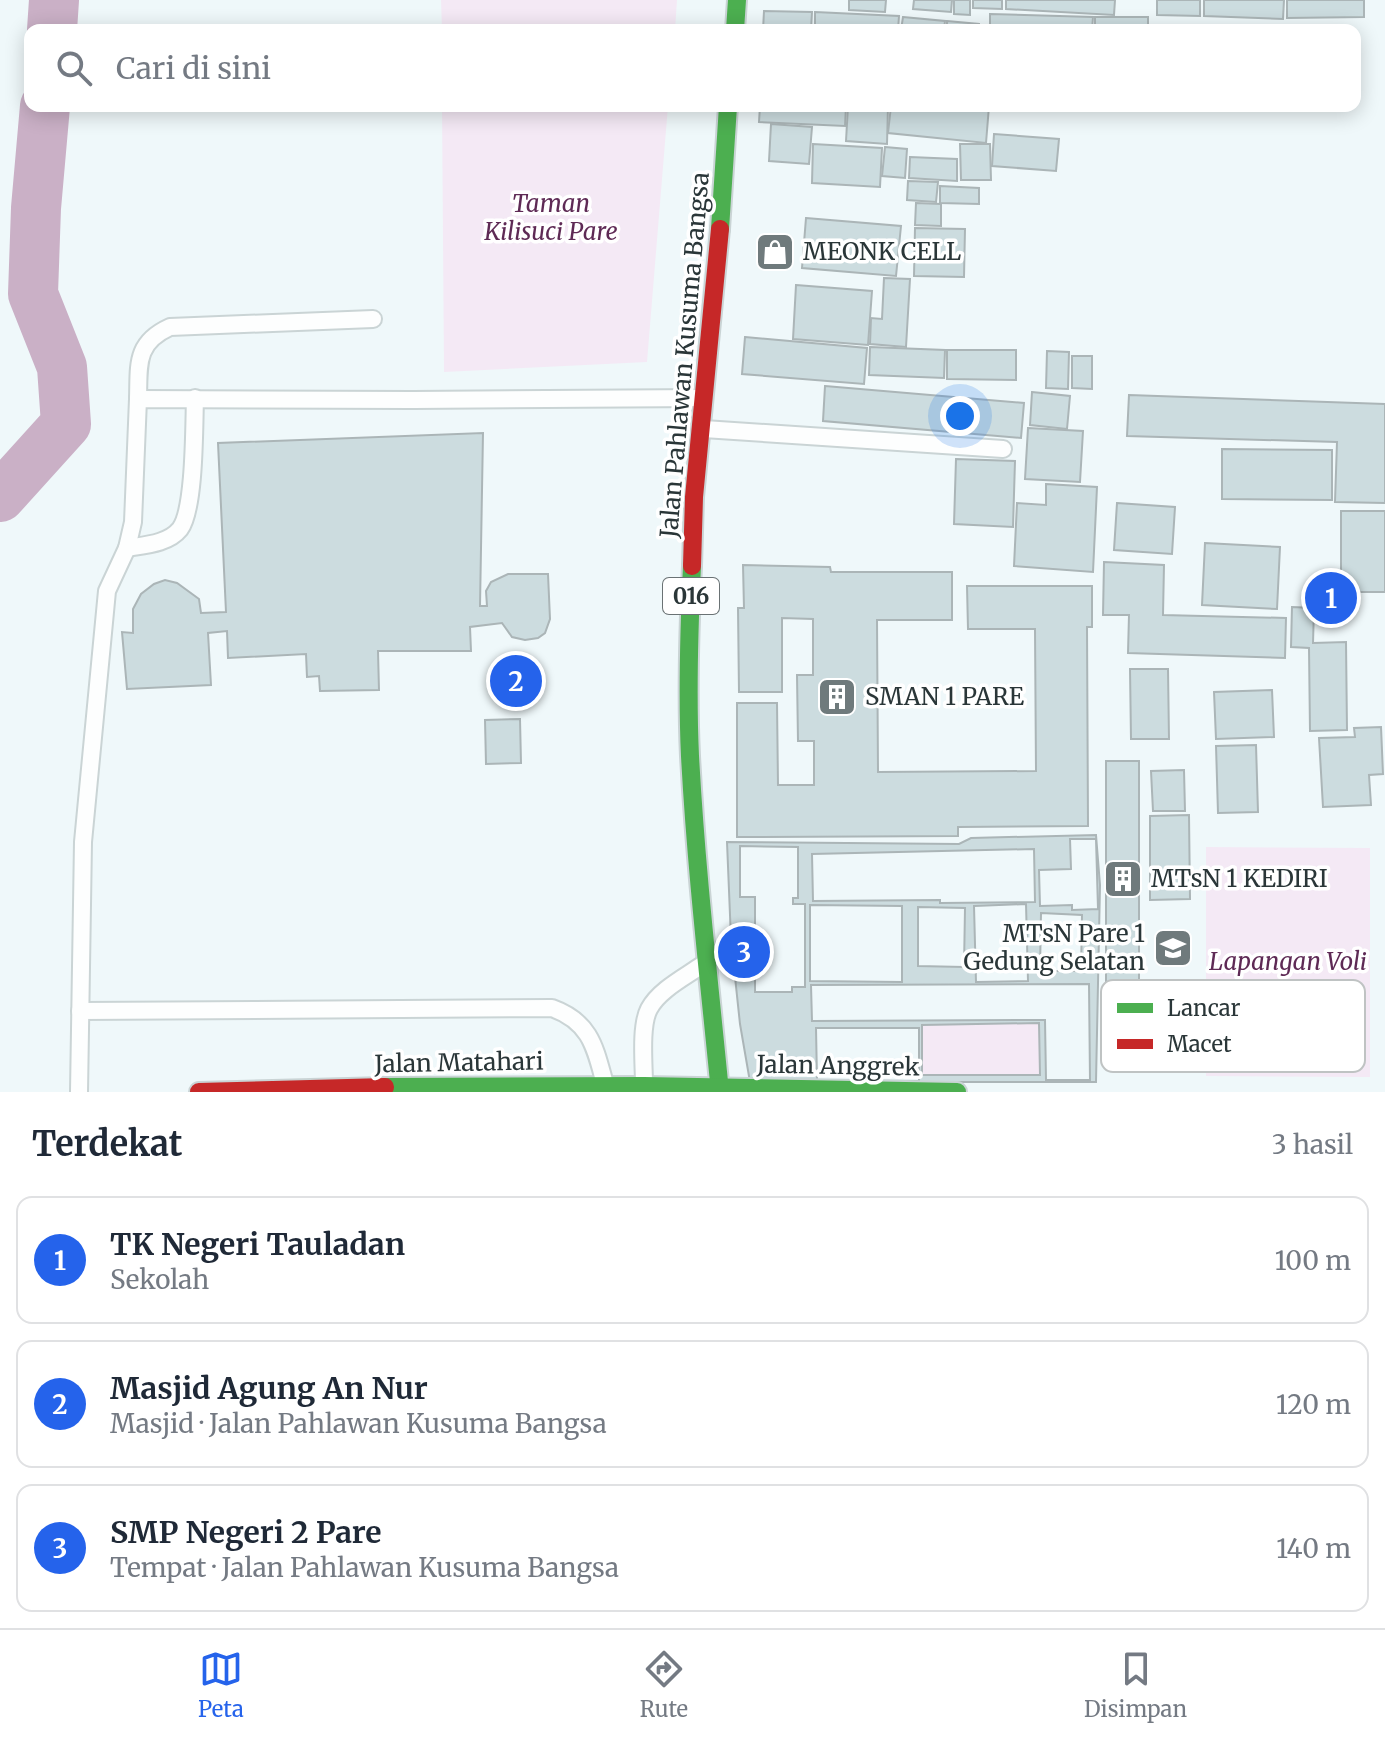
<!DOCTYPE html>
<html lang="id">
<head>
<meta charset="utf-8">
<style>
	:root { --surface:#fff; --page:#f6f6f7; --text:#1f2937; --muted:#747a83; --line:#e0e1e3; --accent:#2563eb }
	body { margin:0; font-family:Merriweather,serif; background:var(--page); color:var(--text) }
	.you { position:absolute; left:960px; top:416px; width:28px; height:28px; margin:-20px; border:6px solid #fff; border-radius:50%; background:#1a73e8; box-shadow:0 0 0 12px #1a73e833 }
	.badge { display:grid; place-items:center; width:52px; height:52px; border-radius:50%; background:var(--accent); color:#fff; font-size:26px; font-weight:700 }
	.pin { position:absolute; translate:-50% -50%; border:4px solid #fff; box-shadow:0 2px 8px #0006 }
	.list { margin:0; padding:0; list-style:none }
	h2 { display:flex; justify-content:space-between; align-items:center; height:104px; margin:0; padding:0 32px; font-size:34px }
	h2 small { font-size:26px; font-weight:400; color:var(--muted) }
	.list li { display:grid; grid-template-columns:52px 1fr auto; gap:24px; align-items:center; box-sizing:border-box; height:128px; margin:0 16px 16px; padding:0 16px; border:2px solid var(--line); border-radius:16px }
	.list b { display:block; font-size:30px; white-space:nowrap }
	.list p { margin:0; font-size:26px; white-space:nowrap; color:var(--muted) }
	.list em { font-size:26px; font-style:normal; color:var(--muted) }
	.icon { flex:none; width:44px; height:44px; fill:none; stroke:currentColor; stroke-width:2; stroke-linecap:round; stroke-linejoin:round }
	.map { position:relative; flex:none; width:1385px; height:1092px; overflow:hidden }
	.search { position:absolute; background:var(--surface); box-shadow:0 4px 20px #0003; left:24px; right:24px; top:24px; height:88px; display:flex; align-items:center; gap:20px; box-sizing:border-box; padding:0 28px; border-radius:16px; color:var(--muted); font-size:30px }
	.sheet { height:536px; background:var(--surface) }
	nav { display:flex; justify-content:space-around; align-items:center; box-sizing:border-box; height:112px; border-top:2px solid var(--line); background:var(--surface); font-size:22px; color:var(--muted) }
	nav a { display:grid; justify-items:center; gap:4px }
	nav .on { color:var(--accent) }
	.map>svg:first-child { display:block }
</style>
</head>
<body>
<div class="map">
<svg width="1385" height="1092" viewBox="0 0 1385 1092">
	<rect width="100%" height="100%" fill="#eff8fa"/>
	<g fill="#f4e9f5">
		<path d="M441 0H677L675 30H442Z"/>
		<path d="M442 106H668L647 362 444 372Z"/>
		<path d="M1206 847 1370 848V1077L1206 1076Z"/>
		<path d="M1039 1023 1040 1075H922V1025Z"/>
	</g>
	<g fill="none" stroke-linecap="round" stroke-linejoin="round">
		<g stroke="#cab0c6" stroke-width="50">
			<path d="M52 30 54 0"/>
			<path d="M0 497 66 424 62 367 33 294 36 208 45 106"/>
		</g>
	</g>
	<g fill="#ccdcdf" stroke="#abb5b7" stroke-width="2" fill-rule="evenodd">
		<path d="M849 0H886L885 12 849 10Z"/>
		<path d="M914 0H952L951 12 913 9Z"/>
		<path d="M954 0H970V15L954 14Z"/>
		<path d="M973 0H1002V9L973 8Z"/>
		<path d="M1006 0H1115L1114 15 1006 9Z"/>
		<path d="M1157 0H1200V16L1157 15Z"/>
		<path d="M1204 0H1284L1283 19 1204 16Z"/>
		<path d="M1287 0H1364V17L1287 18Z"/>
		<path d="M764 11 812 12 811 30H763Z"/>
		<path d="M815 12 899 16 898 30H815Z"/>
		<path d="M990 14 1093 17 1092 30H990Z"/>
		<path d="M903 17 945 21 944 30H901Z"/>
		<rect x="1095" y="17" width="53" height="13"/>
		<path d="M947 21 979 24V30H947Z"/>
		<path d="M760 106H846L845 126 759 122Z"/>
		<path d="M848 106H888L887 144 846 141Z"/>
		<path d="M891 106H989L986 143 888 133Z"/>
		<path d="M771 124 812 127 809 164 769 161Z"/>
		<path d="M994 134 1059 139 1056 171 992 166Z"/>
		<path d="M813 144 882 148 880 187 812 183Z"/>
		<path d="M960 144H990L991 180H961Z"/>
		<path d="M885 147 907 149 905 178 882 176Z"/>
		<path d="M910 157 957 159V181L909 178Z"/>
		<path d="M908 181 938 182 936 202 907 200Z"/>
		<path d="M940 186 979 188V204L940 203Z"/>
		<path d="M916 203 941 204V226L915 225Z"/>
		<path d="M806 218 901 226 896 276 802 268Z"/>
		<path d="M915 228 965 229 964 277 914 276Z"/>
		<path d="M884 278 910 279 906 347 870 344 871 318 882 319Z"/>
		<path d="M796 285 872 291 868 345 793 339Z"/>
		<path d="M745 337 867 348 864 384 742 374Z"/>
		<path d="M870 347 945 350 944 378 869 375Z"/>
		<path d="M947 350H1016V380L947 379Z"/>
		<path d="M1047 351 1069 352 1068 389 1046 388Z"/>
		<path d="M1072 356H1092V389L1072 388Z"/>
		<path d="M825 386 1024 403 1021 438 823 421Z"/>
		<path d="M1032 392 1070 396 1067 429 1030 425Z"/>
		<path d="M1129 395 1385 404V503L1335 502 1337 442 1127 436Z"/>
		<path d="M1028 428 1083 431 1080 482 1025 479Z"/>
		<path d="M483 433 480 606H487L486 591 491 582 508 574H548L550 619 545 633 538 638 525 640 512 637 502 623 470 627 471 651H378L379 690 320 691 319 676 307 677 306 654 228 658 227 631 208 633 211 685 127 689 122 632 133 633V609L141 594 154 584 165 580 177 583 199 599 201 613 226 612 218 443Z"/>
		<path d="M1222 449 1332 450V500L1222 499Z"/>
		<path d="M956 459 1015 461 1013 527 954 524Z"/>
		<path d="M1046 484 1097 487 1093 572 1014 566 1017 503 1046 505Z"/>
		<path d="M1117 503 1175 507 1172 554 1114 550Z"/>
		<rect x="1341" y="511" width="44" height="81"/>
		<path d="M1205 543 1280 547 1277 609 1202 605Z"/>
		<path d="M1104 562 1164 565 1163 615 1286 618 1285 658 1128 653 1129 615H1103Z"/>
		<path d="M743 565 830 567 831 572H952V620H877L878 772 1036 771 1035 629H968L967 586H1092V627H1087L1088 826 958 827V836L737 837V703H777L778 785H814V741H798L797 675H813V619L782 618V692H739L738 608H744Z"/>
		<path d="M1292 607 1314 608 1313 643 1346 642 1347 730 1310 731 1309 648 1291 647Z"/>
		<path d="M1130 669H1168L1169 739H1131Z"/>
		<path d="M1272 690 1274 737 1216 739 1214 692Z"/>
		<path d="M520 719 521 763 486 764 485 720Z"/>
		<path d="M1381 727 1383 774 1369 775 1371 805 1323 807 1319 738 1355 737 1354 728Z"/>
		<path d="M1256 745 1258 812 1218 813 1216 746Z"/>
		<path d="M1106 761H1139V996L1178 997V1039H1158V1055H1130V1028H1106Z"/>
		<path d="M1184 770 1185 811H1153L1151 771Z"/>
		<path d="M1189 815 1190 899 1150 900V816Z"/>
		<path d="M1096 835 1100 885 1096 1082H750L740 1024 731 939 727 842 959 844 971 838ZM1070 839H1096L1098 909 1072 910V905L1040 906 1039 870 1071 869ZM740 846 798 847V898H793V904H805V987H792V992H755V897H740ZM1034 849 1035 902 940 903V900L813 901 812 854ZM1026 904 1028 981 976 982 974 906ZM810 905 902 906V982L810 981ZM918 907 965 908 964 967 918 966ZM1041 913 1082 915 1081 971H1040ZM1089 984 1090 1080H1046L1045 1020 812 1021 811 985ZM1039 1023 1040 1075H922V1025ZM816 1028H919V1081L817 1080Z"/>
	</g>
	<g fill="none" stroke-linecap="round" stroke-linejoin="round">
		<defs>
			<g id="lane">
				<path d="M138 399C139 364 135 343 170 327L373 319"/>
				<path d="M704 429 1003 449"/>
				<path d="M127 548C144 545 168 544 180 529 195 509 194 426 195 398"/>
				<path d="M80 1011 552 1008C591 1022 595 1048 605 1084"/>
				<path d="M644 1084C644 1065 640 1026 649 1009 659 990 685 977 702 965"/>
				<path d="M79 1092 83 842 107 591 127 548 133 522 138 399 413 400 703 398"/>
			</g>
			<g id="fast">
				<path d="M735 30 737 0"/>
				<path d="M720 229 728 106"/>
				<path d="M692 566C689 630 687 693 690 756 696 868 709 980 720 1092"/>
				<path d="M385 1087 644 1086 957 1092"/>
			</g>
			<g id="jam">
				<path d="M692 566 694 497 720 229"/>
				<path d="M199 1092 385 1087"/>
			</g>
		</defs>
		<use href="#lane" stroke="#cad4d5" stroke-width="20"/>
		<use href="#fast" stroke="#cad4d5" stroke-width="22"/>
		<use href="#jam" stroke="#cad4d5" stroke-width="22"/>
		<use href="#lane" stroke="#fdfefe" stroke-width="16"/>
		<use href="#fast" stroke="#4caf50" stroke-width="18"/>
		<use href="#jam" stroke="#c62828" stroke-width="18"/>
	</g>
	<defs>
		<symbol id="shop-square" viewBox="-11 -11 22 22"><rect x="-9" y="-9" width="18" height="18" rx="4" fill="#6f7a7c" stroke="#fff"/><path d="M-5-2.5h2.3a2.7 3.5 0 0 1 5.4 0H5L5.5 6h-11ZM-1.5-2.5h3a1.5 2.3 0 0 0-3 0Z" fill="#fff"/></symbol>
		<symbol id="building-square" viewBox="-11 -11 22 22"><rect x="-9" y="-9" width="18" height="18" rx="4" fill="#6f7a7c" stroke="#fff"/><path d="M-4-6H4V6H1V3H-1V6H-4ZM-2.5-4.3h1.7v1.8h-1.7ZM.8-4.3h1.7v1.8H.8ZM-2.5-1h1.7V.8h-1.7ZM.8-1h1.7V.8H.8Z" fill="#fff"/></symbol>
		<symbol id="school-square" viewBox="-11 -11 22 22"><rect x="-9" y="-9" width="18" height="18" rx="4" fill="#6f7a7c" stroke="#fff"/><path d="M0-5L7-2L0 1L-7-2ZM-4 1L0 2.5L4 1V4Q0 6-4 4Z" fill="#fff"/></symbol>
	</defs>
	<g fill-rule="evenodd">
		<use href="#shop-square" x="753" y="230" width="44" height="44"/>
		<use href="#building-square" x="815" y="675" width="44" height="44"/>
		<use href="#building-square" x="1101" y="857" width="44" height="44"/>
		<use href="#school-square" x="1151" y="926" width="44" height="44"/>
	</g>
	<g text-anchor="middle" stroke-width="7" stroke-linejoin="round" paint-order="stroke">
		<rect fill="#fff" stroke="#6a7274" stroke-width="2" x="663" y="578" width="56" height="36" rx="6"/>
		<g font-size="22" font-weight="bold" fill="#2a3638">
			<text x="691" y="604">016</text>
		</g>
		<g font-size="24" font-style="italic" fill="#5e2a55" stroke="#fff">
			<text x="551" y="212">Taman<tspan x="551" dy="28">Kilisuci Pare</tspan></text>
			<text x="1288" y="970">Lapangan Voli</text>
		</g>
		<g font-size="24" fill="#2a3638" stroke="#fff" text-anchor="start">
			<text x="803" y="260">MEONK CELL</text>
			<text x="865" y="705">SMAN 1 PARE</text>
			<text x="1151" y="887">MTsN 1 KEDIRI</text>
			<text x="1145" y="942" text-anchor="end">MTsN Pare 1<tspan x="1145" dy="28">Gedung Selatan</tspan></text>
		</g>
		<g font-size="24" fill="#2a3638" stroke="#fff">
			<text transform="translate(685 355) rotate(-85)" y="8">Jalan Pahlawan Kusuma Bangsa</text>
			<text transform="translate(459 1063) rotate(-1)" y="8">Jalan Matahari</text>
			<text transform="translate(838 1066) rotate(1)" y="8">Jalan Anggrek</text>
		</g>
	</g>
	<rect x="1101" y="980" width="264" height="92" rx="12" fill="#fff" stroke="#bfc3c3" stroke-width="2"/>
	<rect x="1117" y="1003" width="36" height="10" fill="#4caf50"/>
	<rect x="1117" y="1039" width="36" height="10" fill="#c62828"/>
	<g font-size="22" fill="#2a3638">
		<text x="1167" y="1016">Lancar</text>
		<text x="1167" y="1052">Macet</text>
	</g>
</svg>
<div class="you"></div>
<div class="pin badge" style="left:1331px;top:598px">1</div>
<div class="pin badge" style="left:516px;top:681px">2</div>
<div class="pin badge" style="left:744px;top:952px">3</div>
<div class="search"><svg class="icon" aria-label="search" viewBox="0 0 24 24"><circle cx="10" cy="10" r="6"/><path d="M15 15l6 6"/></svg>Cari di sini</div>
</div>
<section class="sheet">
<h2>Terdekat<small>3 hasil</small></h2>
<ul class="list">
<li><span class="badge">1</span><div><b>TK Negeri Tauladan</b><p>Sekolah</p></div><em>100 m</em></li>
<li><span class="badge">2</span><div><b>Masjid Agung An Nur</b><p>Masjid · Jalan Pahlawan Kusuma Bangsa</p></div><em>120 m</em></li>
<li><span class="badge">3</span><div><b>SMP Negeri 2 Pare</b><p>Tempat · Jalan Pahlawan Kusuma Bangsa</p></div><em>140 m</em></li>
</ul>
</section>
<nav>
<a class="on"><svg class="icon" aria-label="map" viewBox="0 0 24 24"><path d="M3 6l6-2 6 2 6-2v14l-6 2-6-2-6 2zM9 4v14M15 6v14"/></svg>Peta</a>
<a><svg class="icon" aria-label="directions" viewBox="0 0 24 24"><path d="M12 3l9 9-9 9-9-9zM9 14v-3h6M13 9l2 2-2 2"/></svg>Rute</a>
<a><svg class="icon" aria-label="saved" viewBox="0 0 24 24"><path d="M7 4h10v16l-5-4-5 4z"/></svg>Disimpan</a>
</nav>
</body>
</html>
